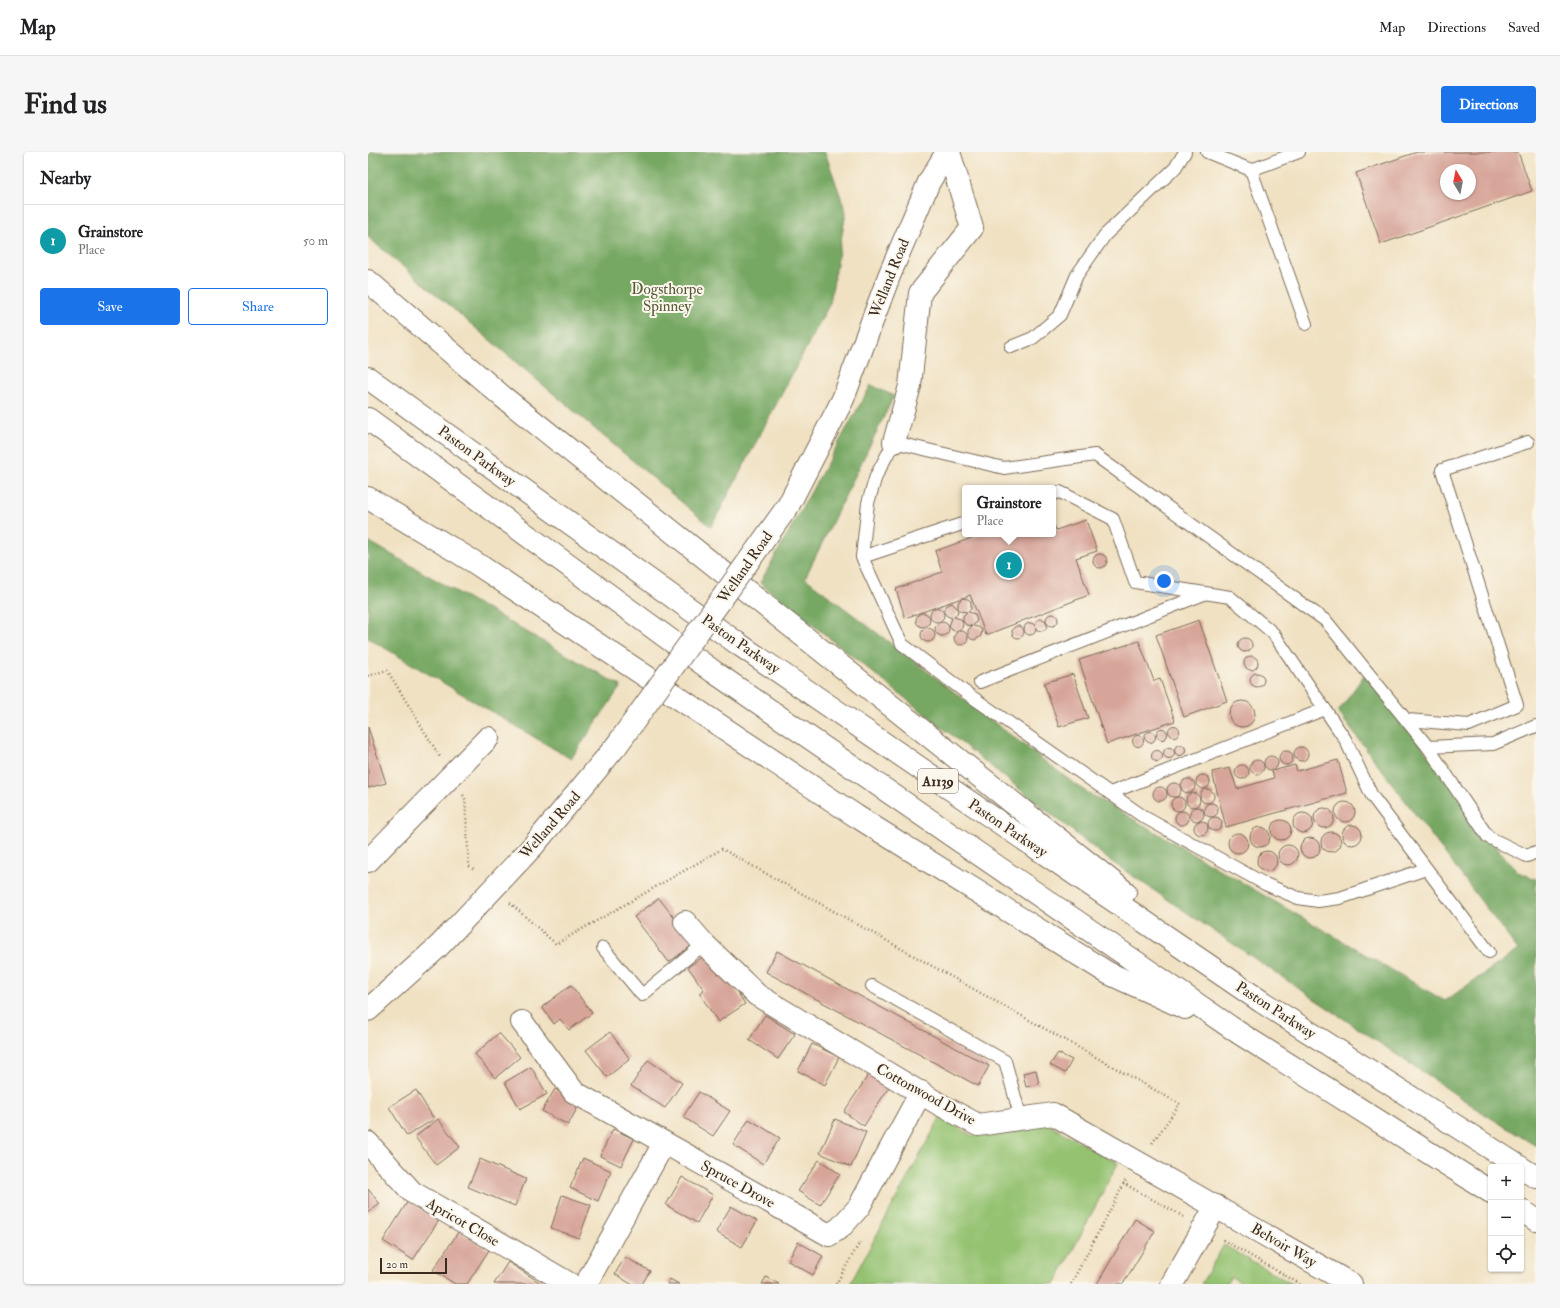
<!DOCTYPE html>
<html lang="en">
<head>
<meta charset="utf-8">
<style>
	:root { --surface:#fff; --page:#f6f6f6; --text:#202124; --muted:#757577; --line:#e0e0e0; --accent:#1a73e8 }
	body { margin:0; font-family:"IM FELL Double Pica",serif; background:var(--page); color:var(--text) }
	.controls { position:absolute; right:12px; bottom:12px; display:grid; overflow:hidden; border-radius:4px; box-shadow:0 1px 3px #0004 }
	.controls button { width:36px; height:36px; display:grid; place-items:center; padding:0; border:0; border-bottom:1px solid var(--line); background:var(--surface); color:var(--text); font:20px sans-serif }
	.compass { position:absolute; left:1072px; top:12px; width:36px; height:36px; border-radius:50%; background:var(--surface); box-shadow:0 1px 3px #0004; rotate:350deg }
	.scale { position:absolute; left:12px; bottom:10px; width:67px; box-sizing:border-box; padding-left:4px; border:2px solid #3b2a1e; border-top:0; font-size:11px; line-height:14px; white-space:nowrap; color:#3b2a1e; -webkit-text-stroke:3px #fbf7ec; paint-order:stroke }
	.you { position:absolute; left:796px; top:429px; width:14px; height:14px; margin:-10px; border:3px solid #fff; border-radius:50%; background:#1a73e8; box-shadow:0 0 0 6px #1a73e833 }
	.badge { display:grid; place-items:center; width:26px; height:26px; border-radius:50%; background:var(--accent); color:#fff; font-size:13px; font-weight:700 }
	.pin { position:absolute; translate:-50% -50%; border:2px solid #fff; box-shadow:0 1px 4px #0006 }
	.popup { position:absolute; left:594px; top:333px; width:94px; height:52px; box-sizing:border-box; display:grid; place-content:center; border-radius:4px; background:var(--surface); filter:drop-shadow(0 1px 3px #0005); font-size:13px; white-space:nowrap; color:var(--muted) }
	.popup b { font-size:15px; color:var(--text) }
	.popup::after { content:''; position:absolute; left:50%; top:100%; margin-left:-8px; border:8px solid transparent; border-top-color:var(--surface) }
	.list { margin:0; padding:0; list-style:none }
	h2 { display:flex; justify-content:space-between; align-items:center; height:52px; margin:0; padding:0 16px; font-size:17px }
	h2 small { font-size:13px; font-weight:400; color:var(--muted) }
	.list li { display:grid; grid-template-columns:26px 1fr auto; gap:12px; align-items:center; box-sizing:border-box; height:72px; padding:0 16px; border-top:1px solid var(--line) }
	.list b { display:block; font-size:15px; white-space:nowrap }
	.list p { margin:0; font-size:13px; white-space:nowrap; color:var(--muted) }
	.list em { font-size:13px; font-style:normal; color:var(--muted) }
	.actions { display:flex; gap:8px; padding:12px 16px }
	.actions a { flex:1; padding:9px 0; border:1px solid var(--accent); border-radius:4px; text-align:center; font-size:14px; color:var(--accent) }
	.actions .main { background:var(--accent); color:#fff }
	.icon { flex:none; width:22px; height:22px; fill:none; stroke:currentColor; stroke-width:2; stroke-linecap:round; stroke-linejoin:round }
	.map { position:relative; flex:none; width:1168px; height:1132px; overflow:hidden; border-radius:4px }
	header { display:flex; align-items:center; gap:24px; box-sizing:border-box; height:56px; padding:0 20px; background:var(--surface); border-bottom:1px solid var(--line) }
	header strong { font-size:19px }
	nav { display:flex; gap:22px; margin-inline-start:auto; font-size:14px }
	.intro { display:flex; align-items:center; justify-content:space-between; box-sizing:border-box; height:96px; padding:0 24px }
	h1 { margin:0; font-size:28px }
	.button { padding:10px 18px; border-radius:4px; background:var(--accent); color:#fff; font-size:14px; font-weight:700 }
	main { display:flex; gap:24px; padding:0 24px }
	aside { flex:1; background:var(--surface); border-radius:4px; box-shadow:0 1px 3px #0004 }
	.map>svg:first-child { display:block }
</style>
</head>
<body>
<header>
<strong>Map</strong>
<nav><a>Map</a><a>Directions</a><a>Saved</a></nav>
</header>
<div class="intro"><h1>Find us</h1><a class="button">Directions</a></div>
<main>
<aside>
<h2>Nearby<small></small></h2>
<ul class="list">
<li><span class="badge" style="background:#0f9aa8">1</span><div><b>Grainstore</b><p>Place</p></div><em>50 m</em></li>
</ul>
<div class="actions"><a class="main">Save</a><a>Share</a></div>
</aside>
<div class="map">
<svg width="1168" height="1132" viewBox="0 0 1168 1132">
	<rect width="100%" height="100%" fill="#fbf7ec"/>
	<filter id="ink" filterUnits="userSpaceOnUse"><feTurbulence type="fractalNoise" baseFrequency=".025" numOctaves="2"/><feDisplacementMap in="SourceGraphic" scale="8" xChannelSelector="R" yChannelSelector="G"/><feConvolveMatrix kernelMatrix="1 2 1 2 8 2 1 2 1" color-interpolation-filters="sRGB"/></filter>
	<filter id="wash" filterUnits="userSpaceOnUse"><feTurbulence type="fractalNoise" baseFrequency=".012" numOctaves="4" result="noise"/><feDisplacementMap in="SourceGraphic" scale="16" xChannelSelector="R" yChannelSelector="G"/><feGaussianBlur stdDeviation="0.9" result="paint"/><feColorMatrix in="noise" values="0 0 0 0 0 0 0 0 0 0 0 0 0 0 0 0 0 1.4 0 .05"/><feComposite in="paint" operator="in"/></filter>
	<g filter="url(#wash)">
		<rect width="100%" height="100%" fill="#f0e1c2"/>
		<g fill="#94c271" stroke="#687648">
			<path d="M573 964 604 984 679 972 750 1011 687 1132H482Z"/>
			<path d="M856 1093 924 1132H876L863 1125 858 1132H833Z"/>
		</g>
		<g fill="#77a863" stroke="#596940">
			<path d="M0 0H457L478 60 462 151 343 375 0 85Z"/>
			<path d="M503 233 526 244 437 426 712 636 1077 849 1150 798 970 560 999 519 1120 685 1150 720 1168 727V994L1118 963 741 708 392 431Z"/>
			<path d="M0 389 253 534 203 607 0 486Z"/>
		</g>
		<g id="blocks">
			<g fill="#d7a499" fill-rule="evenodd">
				<path d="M1049 0H1150L1164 39 1013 92 988 21ZM1078 18H1102V42H1078Z"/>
				<path d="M718 368 729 399 708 406 721 443 618 483 602 443 594 446 600 447 603 450V457L600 460 607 462 609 468 605 474 610 475 614 478 613 484 607 488 603 487 600 483V478L604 474 598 473 595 469V464L599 460 592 459 590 456V451L594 446 537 466 528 437 574 420 567 399 615 382H685V371L688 378Z"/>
				<circle cx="732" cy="409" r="7"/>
				<path d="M584 451 590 457 589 462 586 465 593 467 595 471 594 476 588 479 584 478 581 474 584 466 579 464 576 460 578 454Z"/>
				<circle cx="569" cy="463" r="7"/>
				<circle cx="555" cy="468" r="7"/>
				<circle cx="684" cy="468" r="6"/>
				<circle cx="673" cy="473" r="6"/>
				<path d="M831 468 859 549 816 565 788 483Z"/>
				<circle cx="574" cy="477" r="7"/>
				<circle cx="662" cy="477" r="6"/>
				<circle cx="650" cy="480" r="6"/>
				<circle cx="560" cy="483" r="7"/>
				<circle cx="593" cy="486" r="7"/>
				<circle cx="877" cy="493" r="7"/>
				<path d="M771 489 786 529 792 527 807 569 739 592 711 508Z"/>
				<circle cx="883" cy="511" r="7"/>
				<circle cx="889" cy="528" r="7"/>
				<path d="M705 522 720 566 691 575 676 531Z"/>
				<circle cx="874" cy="562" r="13"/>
				<circle cx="806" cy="579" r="5.5"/>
				<path d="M0 575 18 631 0 636Z"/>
				<circle cx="794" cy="582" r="5.5"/>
				<circle cx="782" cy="585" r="5.5"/>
				<circle cx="770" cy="589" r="5.5"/>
				<circle cx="812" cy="598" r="5.5"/>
				<circle cx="933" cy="602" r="7"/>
				<circle cx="801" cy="601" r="5.5"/>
				<circle cx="789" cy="604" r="5.5"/>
				<circle cx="918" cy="606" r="7"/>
				<circle cx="903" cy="611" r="7"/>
				<path d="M970 608 979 641 858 675 844 620 862 616 869 637 906 626 904 619 927 613 929 619Z"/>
				<circle cx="889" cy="615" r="7"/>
				<circle cx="874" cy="620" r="7"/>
				<circle cx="835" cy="630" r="7"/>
				<circle cx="820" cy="634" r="7"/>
				<circle cx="806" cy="638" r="7"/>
				<circle cx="792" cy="642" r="7"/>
				<circle cx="839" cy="644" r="7"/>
				<circle cx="825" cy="648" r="7"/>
				<circle cx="810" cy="652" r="7"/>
				<circle cx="977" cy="660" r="10"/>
				<circle cx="843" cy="658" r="7"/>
				<circle cx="829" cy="662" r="7"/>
				<circle cx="956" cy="666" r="10"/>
				<circle cx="814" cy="666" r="7"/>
				<circle cx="935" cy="671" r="10"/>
				<circle cx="847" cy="672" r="7"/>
				<circle cx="913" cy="678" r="10"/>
				<circle cx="833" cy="676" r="7"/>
				<circle cx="984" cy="683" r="10"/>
				<circle cx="892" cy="685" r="10"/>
				<circle cx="963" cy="690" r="10"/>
				<circle cx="870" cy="691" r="10"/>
				<circle cx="942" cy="696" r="10"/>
				<circle cx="920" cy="703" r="10"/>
				<circle cx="899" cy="709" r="10"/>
				<path d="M291 746 326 792 301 810 266 765Z"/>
				<path d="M409 799 621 914 610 934 398 820Z"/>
				<path d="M342 800 377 852 350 870 331 841 336 838 320 815Z"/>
				<path d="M203 833 224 861 201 878 192 867 186 872 174 855Z"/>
				<path d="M397 863 427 882 410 907 381 888Z"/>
				<path d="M242 880 262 907 239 925 218 898Z"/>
				<path d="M131 881 152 905 127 926 107 902Z"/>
				<path d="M444 892 471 905 457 933 430 919Z"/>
				<path d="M690 901 704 908 697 921 682 913Z"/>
				<path d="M280 908 314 931 297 956 263 934Z"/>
				<path d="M163 915 179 942 152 957 137 930Z"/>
				<path d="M668 918 671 932 658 935 655 921Z"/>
				<path d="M501 922 521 935 496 974 476 960Z"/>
				<path d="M187 937 212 951 200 973 174 959Z"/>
				<path d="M48 938 66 967 39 984 21 955Z"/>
				<path d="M331 940 362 959 345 984 315 965Z"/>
				<path d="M70 967 92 995 68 1013 47 985Z"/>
				<path d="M381 967 412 986 395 1012 365 993Z"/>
				<path d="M467 967 498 980 483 1015 452 1001Z"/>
				<path d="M245 977 266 987 253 1014 232 1004Z"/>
				<path d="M215 1006 243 1019 230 1049 202 1036Z"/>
				<path d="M112 1007 158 1027 147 1054 100 1035Z"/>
				<path d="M451 1008 472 1022 452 1053 430 1039Z"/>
				<path d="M314 1025 345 1043 329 1071 298 1053Z"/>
				<path d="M0 1037 12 1052 0 1061Z"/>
				<path d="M194 1043 223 1053 211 1086 183 1076Z"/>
				<path d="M40 1049 71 1068 45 1108 15 1089Z"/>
				<path d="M363 1054 389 1069 374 1095 348 1080Z"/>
				<path d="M767 1067 787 1079 755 1132H729Z"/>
				<path d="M91 1079 121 1098 99 1132H87L65 1118Z"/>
				<path d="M430 1090 455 1104 445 1123 420 1109Z"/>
				<path d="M257 1105 282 1119 274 1132H263L247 1122Z"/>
				<path d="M140 1110 171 1130 169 1132H126Z"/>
				<path d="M398 1125 411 1132H394Z"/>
				<path d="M302 1127 311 1132H299Z"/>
			</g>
		</g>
	</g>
	<g filter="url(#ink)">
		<use href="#blocks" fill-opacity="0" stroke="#7a6a57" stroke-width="1"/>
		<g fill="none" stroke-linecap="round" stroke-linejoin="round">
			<defs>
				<g id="service">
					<path d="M839 0 883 18 931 0"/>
					<path d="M883 18 938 172"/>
					<path d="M643 195 665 186 692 163 709 123 737 83 807 16 817 0"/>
					<path d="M685 342 692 340 745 367 767 430 862 445 905 481 977 587 1004 644 1121 800"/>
					<path d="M597 371 494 405 500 351 508 324 526 290 636 316 727 303 958 469 1060 595 1120 685 1159 704 1168 700"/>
					<path d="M494 405 534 492 597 540 776 665 897 732 930 746 950 749 972 746 1058 717"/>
					<path d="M612 530 836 442"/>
					<path d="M1039 568 1101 573 1149 553 1074 318 1160 290"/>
					<path d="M1060 595 1125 592 1168 574"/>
					<path d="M742 641 957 557"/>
					<path d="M235 796 274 843 336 792"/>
					<path d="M504 834 637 909 653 967"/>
				</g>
				<g id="minor">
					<path d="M526 290 542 234 552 141 604 76 581 0"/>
					<path d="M0 709 120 586"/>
					<path d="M317 770 336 792 389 843 571 952 610 973 685 962 983 1132"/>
					<path d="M154 870 206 940 461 1083 472 1076 491 1055 553 940"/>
					<path d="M0 991 44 1040 202 1132"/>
					<path d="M218 1132 296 991"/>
					<path d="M804 1132 848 1054"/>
				</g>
				<g id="tertiary">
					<path d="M420 354 475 247 521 124 561 30 579 0"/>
					<path d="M0 858 71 794 165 694 249 593"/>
				</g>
				<g id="trunk">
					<path d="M0 129 135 245 757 740"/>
					<path d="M0 226 369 491 894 850 1152 1015"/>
					<path d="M0 267 346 520 871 881 1123 1040"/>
					<path d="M0 346 106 410 488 664 740 821 817 856"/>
					<path d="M1153 1016 1168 1025"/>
					<path d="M1153 1058 1168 1068"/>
				</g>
			</defs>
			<use href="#service" stroke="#7a6a57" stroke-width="14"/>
			<use href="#minor" stroke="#7a6a57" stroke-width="24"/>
			<use href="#tertiary" stroke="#7a6a57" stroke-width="24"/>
			<use href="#trunk" stroke="#7a6a57" stroke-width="24"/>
			<g stroke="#7a6a57" stroke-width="2.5" stroke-dasharray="1 3" stroke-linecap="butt">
				<path d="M0 524 19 518 72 605"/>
				<path d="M95 643 97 646 101 714 107 719"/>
				<path d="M142 751 188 792 354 697 812 952 783 993"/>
				<path d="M755 1031 816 1065"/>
				<path d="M855 1088 932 1132"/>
				<path d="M468 1132 492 1090"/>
				<path d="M703 1132 758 1028"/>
			</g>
			<use href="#service" stroke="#fff" stroke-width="12"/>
			<use href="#minor" stroke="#fff" stroke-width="22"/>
			<use href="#tertiary" stroke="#fff" stroke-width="22"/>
			<use href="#trunk" stroke="#fff" stroke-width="22"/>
			<defs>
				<path id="tertiary-bridge" d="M249 593 420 354"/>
			</defs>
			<use href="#tertiary-bridge" stroke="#7a6a57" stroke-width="24" stroke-linecap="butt"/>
			<use href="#tertiary-bridge" stroke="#fff" stroke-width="22"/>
		</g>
	</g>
	<g text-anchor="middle" stroke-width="4" stroke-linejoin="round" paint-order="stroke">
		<rect fill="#fbf7ec" stroke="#75685c" stroke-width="1" x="550" y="617" width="40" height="24" rx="3"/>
		<g font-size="14" font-weight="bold" fill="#3b2a1e">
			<text x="570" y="634">A1139</text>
		</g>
		<g font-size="15" fill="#3b2a1e" stroke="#fbf7ec">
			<text transform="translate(521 126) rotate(-68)" y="5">Welland Road</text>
			<text transform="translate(109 304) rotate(36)" y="5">Paston Parkway</text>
			<text transform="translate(377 415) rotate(-55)" y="5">Welland Road</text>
			<text transform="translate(373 492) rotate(35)" y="5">Paston Parkway</text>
			<text transform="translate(182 673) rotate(-49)" y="5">Welland Road</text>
			<text transform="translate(640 676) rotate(34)" y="5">Paston Parkway</text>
			<text transform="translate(908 858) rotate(33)" y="5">Paston Parkway</text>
			<text transform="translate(558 942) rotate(29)" y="5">Cottonwood Drive</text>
			<text transform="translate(370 1032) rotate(29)" y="5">Spruce Drove</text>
			<text transform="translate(95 1070) rotate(30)" y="5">Apricot Close</text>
			<text transform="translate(916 1093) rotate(30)" y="5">Belvoir Way</text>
		</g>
		<g font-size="15" fill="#565837" stroke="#fbf7ec">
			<text x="299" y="142">Dogsthorpe<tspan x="299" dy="17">Spinney</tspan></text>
		</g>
	</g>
</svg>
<div class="controls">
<button>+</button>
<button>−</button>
<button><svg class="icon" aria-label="locate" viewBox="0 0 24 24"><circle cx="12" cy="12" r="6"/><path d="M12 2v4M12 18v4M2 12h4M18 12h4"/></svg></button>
</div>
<svg class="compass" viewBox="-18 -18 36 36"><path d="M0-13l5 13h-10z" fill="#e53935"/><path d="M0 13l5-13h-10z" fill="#757577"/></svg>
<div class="scale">20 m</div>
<div class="you"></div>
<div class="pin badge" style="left:641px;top:413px;background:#0f9aa8">1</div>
<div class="popup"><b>Grainstore</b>Place</div>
</div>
</main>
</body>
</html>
